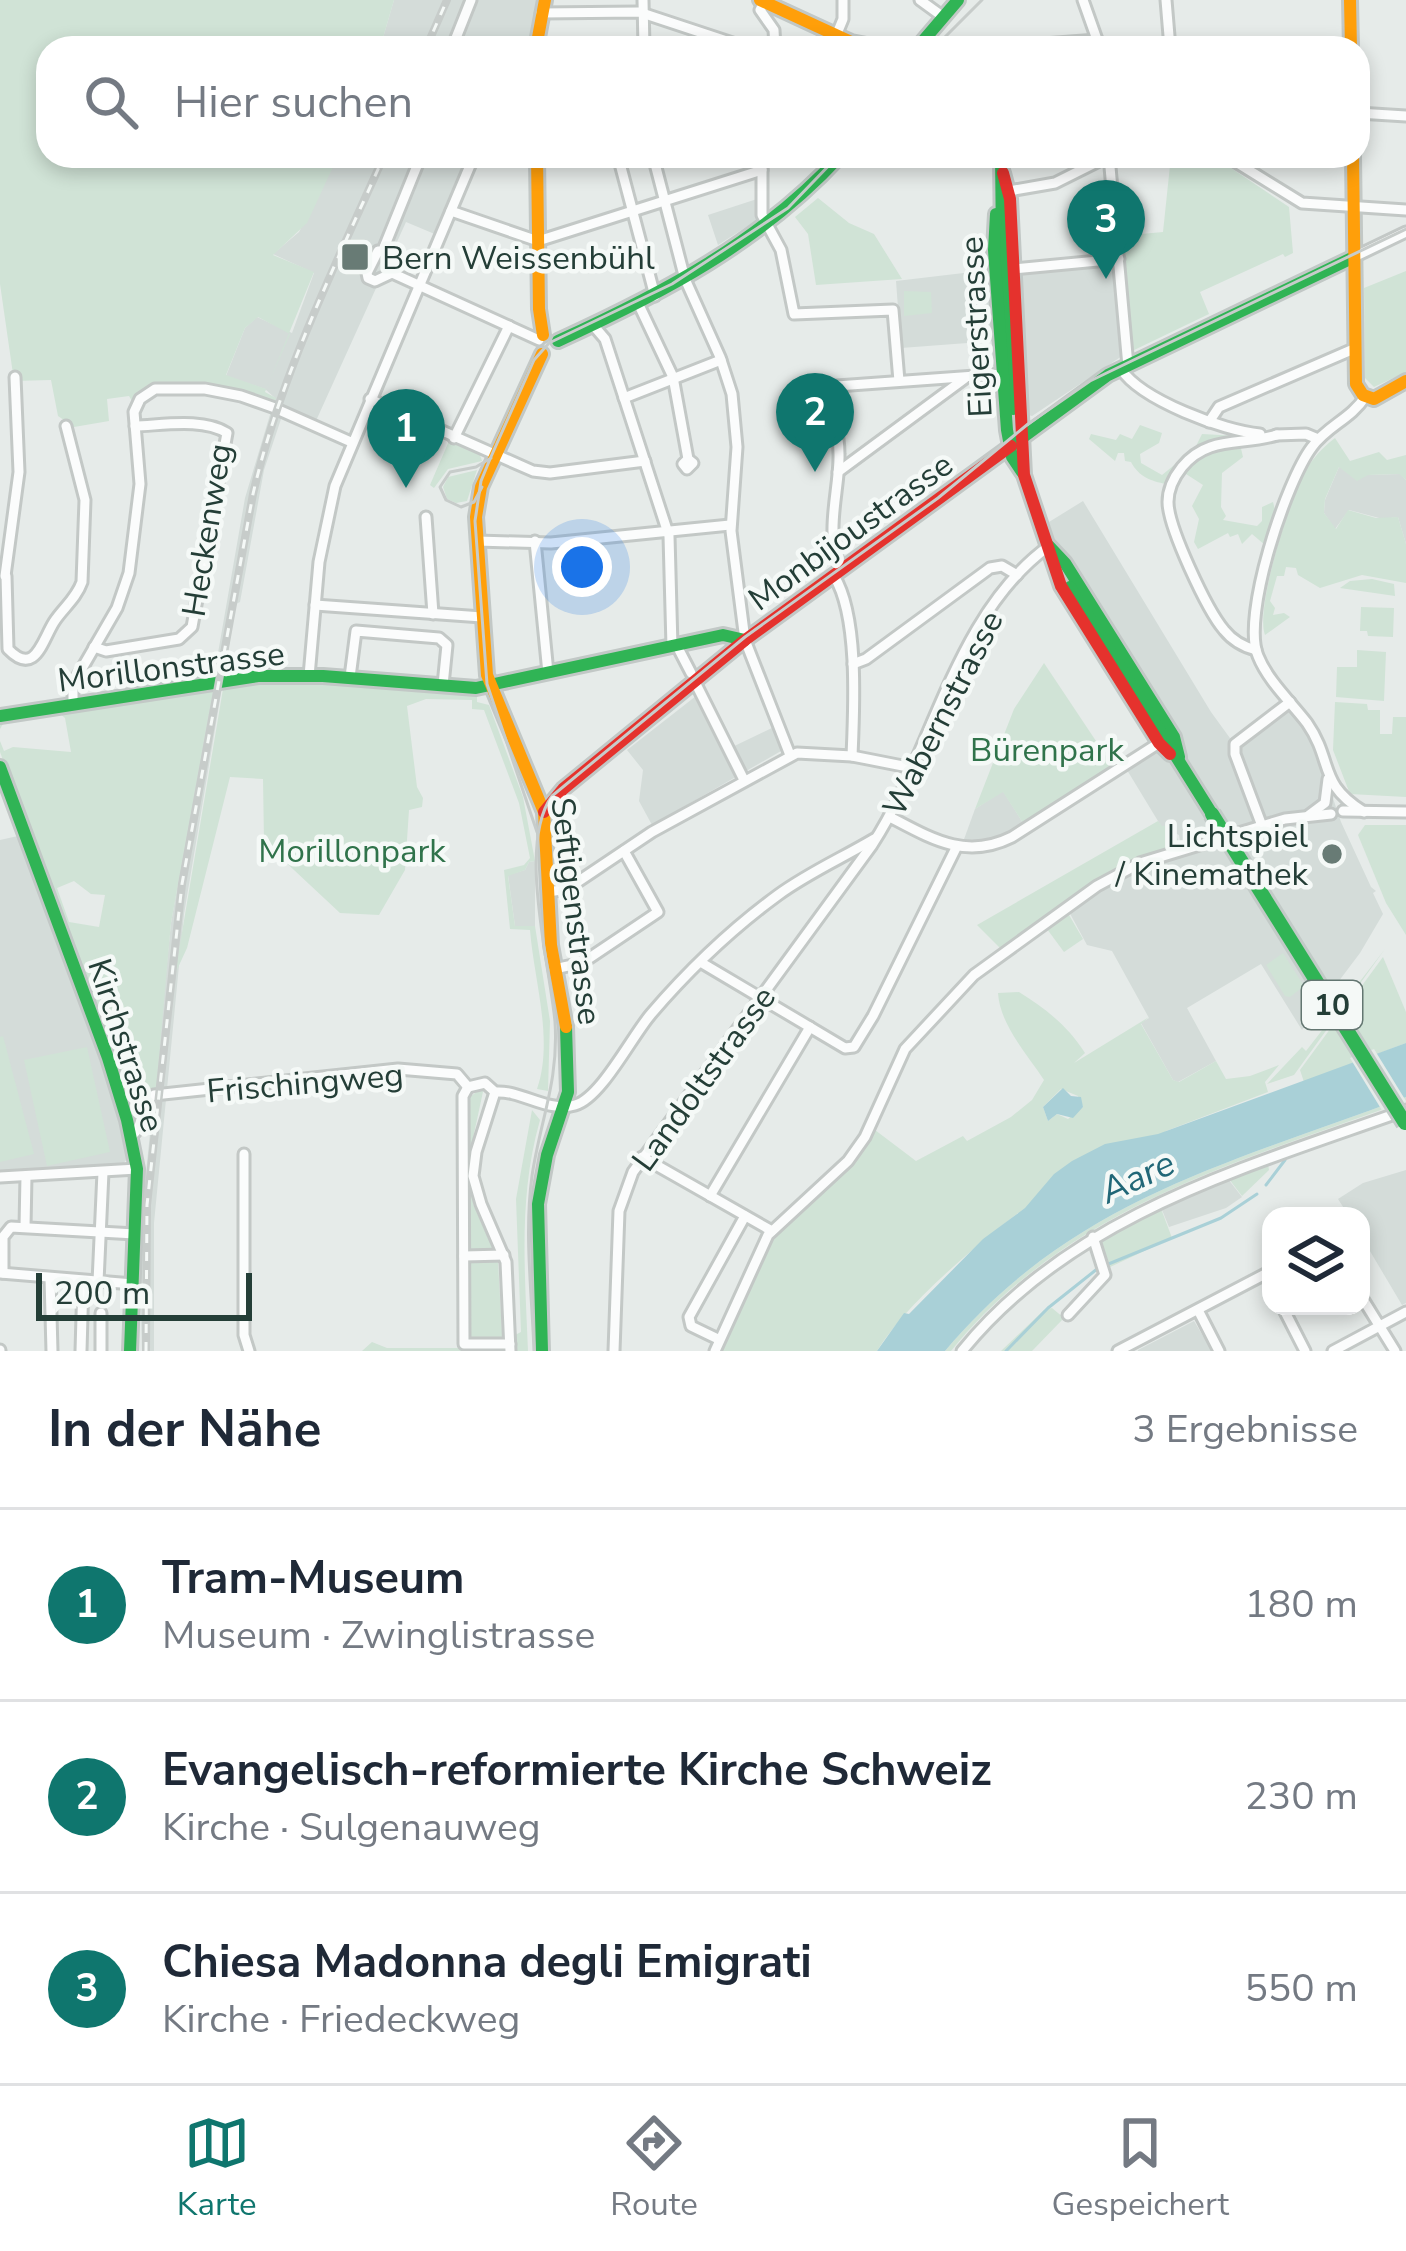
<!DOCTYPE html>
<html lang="de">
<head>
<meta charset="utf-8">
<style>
	:root { --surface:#fff; --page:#f2f2f3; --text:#1f2937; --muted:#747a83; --line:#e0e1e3; --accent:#0f766e }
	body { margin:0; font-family:"Nunito Sans",sans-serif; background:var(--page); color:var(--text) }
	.controls { position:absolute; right:36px; bottom:36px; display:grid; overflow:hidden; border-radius:24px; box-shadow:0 6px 18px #0003 }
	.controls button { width:108px; height:108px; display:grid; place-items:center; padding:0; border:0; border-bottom:3px solid var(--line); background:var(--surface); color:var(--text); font:60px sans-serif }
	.scale { position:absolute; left:36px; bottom:30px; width:216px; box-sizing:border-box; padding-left:12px; border:6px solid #243e37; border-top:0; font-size:33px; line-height:42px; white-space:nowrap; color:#243e37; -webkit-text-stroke:9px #f5f9f7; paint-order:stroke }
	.you { position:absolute; left:582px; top:567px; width:42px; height:42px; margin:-30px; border:9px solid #fff; border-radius:50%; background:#1a73e8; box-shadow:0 0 0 18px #1a73e833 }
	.badge { display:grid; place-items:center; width:78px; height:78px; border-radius:50%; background:var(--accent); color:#fff; font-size:39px; font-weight:700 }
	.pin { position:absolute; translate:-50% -99px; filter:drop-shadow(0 3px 6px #0008) }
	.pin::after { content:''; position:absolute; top:63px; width:42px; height:36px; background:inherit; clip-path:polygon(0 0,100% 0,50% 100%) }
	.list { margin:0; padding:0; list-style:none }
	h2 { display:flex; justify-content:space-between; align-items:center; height:156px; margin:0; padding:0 48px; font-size:51px }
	h2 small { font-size:39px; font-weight:400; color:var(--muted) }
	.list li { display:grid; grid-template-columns:78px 1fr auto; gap:36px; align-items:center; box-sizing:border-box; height:192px; padding:0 48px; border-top:3px solid var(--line) }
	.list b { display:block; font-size:45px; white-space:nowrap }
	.list p { margin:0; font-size:39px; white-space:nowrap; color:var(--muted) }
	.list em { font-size:39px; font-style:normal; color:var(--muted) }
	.icon { flex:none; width:66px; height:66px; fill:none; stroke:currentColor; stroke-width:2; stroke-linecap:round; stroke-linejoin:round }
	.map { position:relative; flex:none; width:1406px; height:1351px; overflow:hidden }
	.search { position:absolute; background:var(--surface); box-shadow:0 6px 18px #0003; left:36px; right:36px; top:36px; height:132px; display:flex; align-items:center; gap:30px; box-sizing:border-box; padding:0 42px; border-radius:36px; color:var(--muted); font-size:45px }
	.sheet { height:732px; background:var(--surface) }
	nav { display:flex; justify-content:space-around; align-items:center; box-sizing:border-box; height:168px; border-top:3px solid var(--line); background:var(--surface); font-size:33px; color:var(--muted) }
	nav a { display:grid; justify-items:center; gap:6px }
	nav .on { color:var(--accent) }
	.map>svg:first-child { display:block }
</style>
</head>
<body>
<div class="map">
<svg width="1406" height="1351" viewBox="0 0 1406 1351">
	<rect width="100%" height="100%" fill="#e6ebe9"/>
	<g fill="#d4dcd9">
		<path d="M394 0H545L536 48H380Z"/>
		<path d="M338 156H471L437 235 406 222 315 423 284 410 264 470 240 602 236 604 184 914 154 1223V1351H142L139 1243 171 923 245 498 275 398 265 389 226 376 245 328 257 317 292 333 314 273 273 254 299 232Z"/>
		<path d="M757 199V220L718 245 708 215Z"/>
		<path d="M1114 265 1122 356 1032 416 1028 415 1018 275Z"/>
		<path d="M989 270 994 341 901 348 896 281Z"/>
		<path d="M1339 467 1368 475 1400 474 1406 480V544L1398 517 1383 519 1349 510 1335 529 1324 513 1325 500Z"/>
		<path d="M1083 501 1211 712 1235 745 1290 705 1313 739 1341 822 1371 887 1376 891 1373 893 1383 914 1360 953 1302 1030 1261 964 1187 1008 1216 1061 1178 1082 1173 1080 1141 1023 1149 1018 1112 951 1087 945 1067 908 1097 886 1181 848 1179 835 1161 826 1127 770 1175 740 1055 544 1049 522Z"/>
		<path d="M696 696 724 751 774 727 781 751 652 825 639 801 643 770 627 750Z"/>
		<path d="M1003 791 1023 823 996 839 963 842 975 809Z"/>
		<path d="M18 836 121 1119 128 1158 120 1167 0 1172V840Z"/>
		<path d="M535 861V926H515L508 875 525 870 529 862Z"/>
		<path d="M1406 1170V1303L1402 1305 1361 1236V1216H1349L1338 1199 1363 1183Z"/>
		<path d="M1228 1179 1242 1197 1226 1208 1169 1227 1160 1205Z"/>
		<path d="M1194 1321 1212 1351H1138V1350Z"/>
	</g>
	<g fill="#d0e3d6" fill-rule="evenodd">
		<path d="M0 0H394L380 48H48V156H338L307 223 273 255 314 272 265 392 276 398 273 404 245 394 163 388 135 406 129 396 107 399 109 421 74 427 58 416 51 380 14 381 0 284ZM258 317 290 334 266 389 226 375 245 328Z"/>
		<path d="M1171 156H1213L1289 207 1293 253 1285 257 1283 254 1200 292 1209 314 1130 352 1119 236 1163 232Z"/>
		<path d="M818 198 849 223 874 234 902 279 816 285 808 234 795 217Z"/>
		<path d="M1406 271V372L1374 387 1365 378 1364 288Z"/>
		<path d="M904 291 931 292 932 313 904 316Z"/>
		<path d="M1140 425 1162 433 1159 443 1140 454 1141 463 1162 475 1195 448 1202 434 1238 436 1243 457 1222 473 1221 507 1226 516 1223 520 1257 526 1262 521V507L1273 502 1275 510 1265 545 1252 534 1242 544 1238 534 1230 537 1228 533 1198 549 1194 542 1199 519 1192 506 1203 485 1186 474 1175 473 1166 484C1151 481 1139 477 1131 462L1125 461 1124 453H1118L1115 461 1089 439 1091 434 1116 440 1120 434 1132 439Z"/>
		<path d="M1335 438 1350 461 1379 452 1387 460 1406 455V480L1399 474 1368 475 1357 481 1339 467 1325 499 1324 513 1336 529 1348 510 1376 518 1398 517 1406 544V583L1362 575 1320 588 1298 575 1296 568 1286 567 1284 576H1277L1270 601 1275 608 1273 615 1284 613 1290 617 1265 635C1255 609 1289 501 1304 473 1312 459 1322 448 1335 438Z"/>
		<path d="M449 441 480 455 482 461 448 469 434 488 430 485Z"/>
		<path d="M477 470 467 501 456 503 447 499 443 487 448 477Z"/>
		<path d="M1372 579 1394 584 1395 596 1340 588 1350 581Z"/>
		<path d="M1361 607 1394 608 1393 637 1368 636 1367 631H1360Z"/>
		<path d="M1357 650 1386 652 1384 701 1336 697 1337 667H1357Z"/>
		<path d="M1044 663 1112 765 1023 823 1003 792 975 809 1014 709Z"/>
		<path d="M283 679 477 693V702L489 705 523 797 535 861 529 862 525 870 508 876 515 926H535L550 1021 548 1091 537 1089C554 1040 534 981 530 930L510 929 504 870 524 865 530 858 519 803 484 710 472 709V700L426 699 407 706 417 787 423 798 422 807 409 810 405 870 379 915 340 913 264 842 263 779 230 777 187 948 175 974 224 683Z"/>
		<path d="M214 685 171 923 156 1090 146 1097 133 1125 118 1074 0 752V741L4 751 13 747 71 752 65 718 58 712 4 722 0 729V720ZM74 881 91 894 105 895 99 927 69 922 57 888Z"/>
		<path d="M1335 702 1367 704 1368 710H1380V734H1392L1393 717H1406V797L1350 794 1333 750Z"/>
		<path d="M1158 821 1162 826 1173 825 1180 847 1139 862 1003 951 977 925Z"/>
		<path d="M1365 825H1406V935L1386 903 1358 835Z"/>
		<path d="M1069 915 1083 939 1064 952 1047 929Z"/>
		<path d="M1385 949 1294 1075 1267 1084 1302 1047 1306 1051Z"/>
		<path d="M1283 953 1304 986 1290 997 1285 996 1266 965Z"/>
		<path d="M1383 957 1406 1012V1043L1304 1082 1300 1070Z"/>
		<path d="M1019 992C1046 1009 1068 1026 1085 1053L1074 1063 1149 1017 1141 1024 1173 1080 1179 1082 1216 1061 1226 1079 1250 1076 1279 1065 1265 1082 1268 1092 1166 1131 1163 1138 1033 1214 1018 1213C974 1247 906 1304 877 1351H718L769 1241 875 1130 916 1161 963 1136 967 1141 1011 1117 1032 1100 1044 1080C1027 1054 1000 1025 998 993ZM1061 1089 1078 1096 1083 1107 1068 1119 1057 1114 1048 1121 1043 1107Z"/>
		<path d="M3 1036 34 1154 0 1162V1037Z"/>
		<path d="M87 1047 110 1152 47 1166 24 1060Z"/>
		<path d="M484 1087 466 1171 474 1206 498 1261 503 1351H362L372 1342 387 1348H460V1180L465 1100Z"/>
		<path d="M1406 1097V1101C1239 1162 1068 1207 951 1351H945C1073 1199 1229 1164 1406 1097Z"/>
		<path d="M532 1110 540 1120C518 1197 525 1273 528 1351H514L515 1335 521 1332 516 1199Z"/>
		<path d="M1268 1164 1269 1170 1242 1196 1229 1179Z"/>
		<path d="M1160 1206 1172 1238 1108 1268 1098 1239Z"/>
		<path d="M1052 1308 1064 1318 1032 1351H1001L1044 1310Z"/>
	</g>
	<g fill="#a9d0d7">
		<path d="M1406 1043V1097C1229 1164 1073 1199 945 1351H877L904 1313 909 1314 983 1239 1025 1208 1054 1174 1072 1161 1105 1144 1158 1134Z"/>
		<path d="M1063 1088 1071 1096 1081 1097 1083 1107 1073 1118 1057 1114 1048 1121 1043 1107Z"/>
	</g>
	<path fill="#e6ebe9" d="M1374 1049 1406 1101 1383 1112 1350 1058Z"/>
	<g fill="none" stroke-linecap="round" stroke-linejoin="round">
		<g stroke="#a9d0d7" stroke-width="3">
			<path d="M1266 1185 1285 1160"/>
			<path d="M1106 1265 1221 1218 1257 1194"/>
			<path d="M1006 1351 1048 1308 1097 1269"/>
		</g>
		<path stroke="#bfc8c5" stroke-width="14" stroke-dasharray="14 7" stroke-linecap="butt" d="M1013 409 1016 449"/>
		<defs>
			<g id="street">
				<path d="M643 0 644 48"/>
				<path d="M920 0 942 16"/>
				<path d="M1083 0 1100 48"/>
				<path d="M1166 0 1170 48"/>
				<path d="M764 2 760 10 774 30 775 48"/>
				<path d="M541 13 639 12 748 48"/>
				<path d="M836 36 843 19V0"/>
				<path d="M452 48 471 0"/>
				<path d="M991 48 1097 40"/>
				<path d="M1358 113 1406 116"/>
				<path d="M618 156 655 296"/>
				<path d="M653 156 685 279 720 357 732 394 737 447 731 531 745 640 790 755"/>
				<path d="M762 156V215L781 250 794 314 893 310 899 381"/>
				<path d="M1226 156 1302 203 1406 210"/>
				<path d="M1009 191 1055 183 1109 156 1128 366"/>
				<path d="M451 211 538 241 762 170"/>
				<path d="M383 250 421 156"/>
				<path d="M1354 257 1406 232"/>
				<path d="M1013 269 1119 259"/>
				<path d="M392 273 375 281 368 278 367 273 378 251 385 252 392 273 539 340"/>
				<path d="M639 305 673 377 688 459 693 463 687 469 683 464 688 459"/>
				<path d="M593 325 605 339 669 536 672 647"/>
				<path d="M1121 369C1141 400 1224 431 1260 434"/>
				<path d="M624 398 721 360"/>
				<path d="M370 399 533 471 550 473 645 461"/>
				<path d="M281 411 351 442"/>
				<path d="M1209 422 1219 407 1356 348"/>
				<path d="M1276 435 1306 434 1318 439"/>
				<path d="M454 438 509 326"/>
				<path d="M838 472 964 379"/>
				<path d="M426 517 433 614"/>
				<path d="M477 541 551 543 730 525"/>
				<path d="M535 541 548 673"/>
				<path d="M842 569C823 535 840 490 839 454 839 430 831 409 823 387L1003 374"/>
				<path d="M5 576 19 472 15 377"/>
				<path d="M6 576 8 649C35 677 42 641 54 622 63 608 76 599 82 582L85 500 66 426"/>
				<path d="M834 576C859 616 854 709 852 756"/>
				<path d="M315 605 482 617"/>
				<path d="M677 646 691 673"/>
				<path d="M94 647 106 651 179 639 192 627 227 433C203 418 164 425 135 426"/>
				<path d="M1256 650C1244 647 1232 640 1224 630 1207 610 1168 527 1168 502 1168 489 1174 477 1182 467 1208 435 1242 446 1277 435"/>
				<path d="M853 664 866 659 990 568 1002 566 1017 575"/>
				<path d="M309 676 319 562 335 486 474 156"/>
				<path d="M350 677 356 631 439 638 447 645 443 685"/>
				<path d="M695 682 744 780"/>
				<path d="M73 704V684L117 608 129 573 140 484 134 412 140 399 155 389H205L241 396 275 408"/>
				<path d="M1343 811 1406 812"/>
				<path d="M1364 812C1317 783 1334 762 1307 723 1291 702 1268 681 1258 656 1241 617 1286 481 1312 447 1327 426 1351 419 1365 397"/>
				<path d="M1309 815 1325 803 1328 779"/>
				<path d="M890 817C932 839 966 860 1012 837L1159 743"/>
				<path d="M1262 826 1235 754V744L1290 702"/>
				<path d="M548 892 567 889 652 832 797 753 852 756 913 768"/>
				<path d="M702 963 845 1048 854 1047 873 1016 956 848"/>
				<path d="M554 969 582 963 658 912 624 851"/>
				<path d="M468 1087 463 1096 464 1344H510"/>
				<path d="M495 1092 476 1152 473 1176 481 1204 506 1262 510 1351"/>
				<path d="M131 1136C146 1126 138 1105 154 1095L398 1069 457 1074 468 1087 485 1083 495 1092C522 1090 547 1113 575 1105 601 1098 632 1036 651 1014 687 972 733 928 778 895 808 873 842 858 874 839"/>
				<path d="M244 1154V1335L249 1351"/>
				<path d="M642 1157 772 1231"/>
				<path d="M0 1177 137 1169"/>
				<path d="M710 1196 810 1027"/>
				<path d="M25 1227 26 1176"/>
				<path d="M464 1256 504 1255"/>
				<path d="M0 1273 133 1284"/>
				<path d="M3 1273V1237L11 1227 135 1234"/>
				<path d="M50 1278 52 1351"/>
				<path d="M98 1282 103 1172"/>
				<path d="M1361 1296 1395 1351"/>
				<path d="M1282 1306 1305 1351"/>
				<path d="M1198 1310 1219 1351"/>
				<path d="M1068 1315 1105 1275 1093 1237"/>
				<path d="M718 1339 691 1326 689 1317 745 1216"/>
				<path d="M0 1350V1351"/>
				<path d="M81 1351 83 1281"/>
				<path d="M101 1351V1313"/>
				<path d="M614 1351 619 1211 633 1172 872 845C933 752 954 615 1049 546"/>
				<path d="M715 1351 768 1235 848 1161 865 1137 905 1049 974 975 1097 886 1140 863 1285 819 1331 814"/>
				<path d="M962 1351C1073 1214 1247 1167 1406 1110"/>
				<path d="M1118 1351 1271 1271"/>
				<path d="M1333 1351 1406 1312"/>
			</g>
			<g id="fast">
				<path d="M917 48 958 0"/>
				<path d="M1001 156 1002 244 1013 409"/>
				<path d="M996 214 994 250 1007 430 1012 457 1022 472"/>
				<path d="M558 341C663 293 761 242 840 156"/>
				<path d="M1011 446 1108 375 1354 257"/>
				<path d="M1049 546 1065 563 1174 737 1179 757"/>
				<path d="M1070 587 1212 814"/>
				<path d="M0 716 258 676H323L476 688 723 635 745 640"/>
				<path d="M0 767 108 1058 127 1120 137 1169 130 1351"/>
				<path d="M542 1351 538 1204 547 1155 568 1092 566 1027"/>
			</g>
			<g id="slow">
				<path d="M760 0 851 42 882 48"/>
				<path d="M1350 0 1351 48"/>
				<path d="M536 48 545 0"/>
				<path d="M537 156 539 309 543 335"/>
				<path d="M1353 156 1356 384 1363 395 1374 399 1406 381"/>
				<path d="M542 354 481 487 476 517 487 675 544 812 551 945 566 1027"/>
			</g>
			<g id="jam">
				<path d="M1003 173 1010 199 1024 475 1061 586 1159 743 1170 754"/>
				<path d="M544 812 563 789 745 640 1011 446"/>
			</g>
		</defs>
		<use href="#street" stroke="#c3c8c6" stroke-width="15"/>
		<use href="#fast" stroke="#c2c8c6" stroke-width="18"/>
		<use href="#slow" stroke="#c2c8c6" stroke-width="18"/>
		<use href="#jam" stroke="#c2c8c6" stroke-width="18"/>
		<use href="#street" stroke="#fbfcfc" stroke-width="9"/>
		<use href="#fast" stroke="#30b455" stroke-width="12"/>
		<use href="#slow" stroke="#ff9f0a" stroke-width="12"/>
		<use href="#jam" stroke="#e5322d" stroke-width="12"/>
		<g stroke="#c7ccca" stroke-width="3">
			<path d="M934 48 982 0"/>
			<path d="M482 487 474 502 461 507 446 500 440 487 450 472 476 467 491 458"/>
			<path d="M537 832 487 684 475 521 481 481 490 459 534 360 549 343 672 284 788 208 838 156"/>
			<path d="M534 1351C532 1293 524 1234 532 1176 540 1121 559 1081 555 1022 550 965 517 844 552 796L745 637 938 498 1028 424 1090 381 1406 229"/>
		</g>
		<defs>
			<g id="rail">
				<path d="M426 48 447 0"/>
				<path d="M146 1351 147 1205 182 884 253 494C280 376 335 266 384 156"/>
			</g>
		</defs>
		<use href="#rail" stroke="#c7ccca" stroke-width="8"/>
		<use href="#rail" stroke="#f5f9f7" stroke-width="3" stroke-dasharray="9" stroke-linecap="butt"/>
		<defs>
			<path id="fast-bridge" d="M1212 814 1405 1123"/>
		</defs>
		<use href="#fast-bridge" stroke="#c2cac7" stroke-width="20" stroke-linecap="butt"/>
		<use href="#fast-bridge" stroke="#30b455" stroke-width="14"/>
	</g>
	<g fill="#687b75" stroke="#f5f9f7" stroke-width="4.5">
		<rect x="340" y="242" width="30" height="30" rx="6"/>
		<circle cx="1332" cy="854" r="12"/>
	</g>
	<g text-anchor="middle" stroke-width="9" stroke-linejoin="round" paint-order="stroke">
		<rect fill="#f5f9f7" stroke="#637671" stroke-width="3" x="1302" y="981" width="60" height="48" rx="9"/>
		<g font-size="30" font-weight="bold" fill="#243e37">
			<text x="1332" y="1015">10</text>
		</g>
		<g font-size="33" fill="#243e37" stroke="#f5f9f7" text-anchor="start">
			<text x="382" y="269">Bern Weissenbühl</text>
			<text x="1308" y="847" text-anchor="end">Lichtspiel<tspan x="1308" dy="38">/ Kinemathek</tspan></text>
		</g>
		<g font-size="33" fill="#243e37" stroke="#f5f9f7">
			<text transform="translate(975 327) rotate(-93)" y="12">Eigerstrasse</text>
			<text transform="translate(206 530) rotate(-81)" y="12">Heckenweg</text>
			<text transform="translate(850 531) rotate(-36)" y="12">Monbijoustrasse</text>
			<text transform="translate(171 666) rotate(-7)" y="12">Morillonstrasse</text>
			<text transform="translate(942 713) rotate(-63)" y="12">Wabernstrasse</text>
			<text transform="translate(577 911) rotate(83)" y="12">Seftigenstrasse</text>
			<text transform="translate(127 1045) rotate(72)" y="12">Kirchstrasse</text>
			<text transform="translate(703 1078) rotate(-54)" y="12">Landoltstrasse</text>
			<text transform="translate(305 1082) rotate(-5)" y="12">Frischingweg</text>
		</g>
		<g font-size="33" fill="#30734b" stroke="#f5f9f7">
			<text x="1047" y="761">Bürenpark</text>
			<text x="352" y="862">Morillonpark</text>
		</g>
		<g font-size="36" font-style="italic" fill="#216777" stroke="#f5f9f7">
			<text transform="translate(1137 1176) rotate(-25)" y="13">Aare</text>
		</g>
	</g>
</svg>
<div class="controls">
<button><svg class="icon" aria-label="layers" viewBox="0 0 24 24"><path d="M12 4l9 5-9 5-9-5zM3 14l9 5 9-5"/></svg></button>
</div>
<div class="scale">200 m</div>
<div class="you"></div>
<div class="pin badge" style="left:406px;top:488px">1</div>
<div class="pin badge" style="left:815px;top:472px">2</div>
<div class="pin badge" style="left:1106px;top:279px">3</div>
<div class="search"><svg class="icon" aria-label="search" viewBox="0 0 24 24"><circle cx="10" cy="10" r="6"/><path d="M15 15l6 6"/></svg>Hier suchen</div>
</div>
<section class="sheet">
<h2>In der Nähe<small>3 Ergebnisse</small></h2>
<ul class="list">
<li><span class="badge">1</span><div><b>Tram-Museum</b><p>Museum · Zwinglistrasse</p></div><em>180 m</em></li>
<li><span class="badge">2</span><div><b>Evangelisch-reformierte Kirche Schweiz</b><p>Kirche · Sulgenauweg</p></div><em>230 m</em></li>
<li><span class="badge">3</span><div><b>Chiesa Madonna degli Emigrati</b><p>Kirche · Friedeckweg</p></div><em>550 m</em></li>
</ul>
</section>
<nav>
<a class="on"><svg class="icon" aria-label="map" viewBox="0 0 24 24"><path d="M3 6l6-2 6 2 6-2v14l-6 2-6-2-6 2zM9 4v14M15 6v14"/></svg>Karte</a>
<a><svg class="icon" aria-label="directions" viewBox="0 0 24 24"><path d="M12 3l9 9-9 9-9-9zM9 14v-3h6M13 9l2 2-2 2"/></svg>Route</a>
<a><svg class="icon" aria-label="saved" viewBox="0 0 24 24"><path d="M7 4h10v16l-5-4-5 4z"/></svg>Gespeichert</a>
</nav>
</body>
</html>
